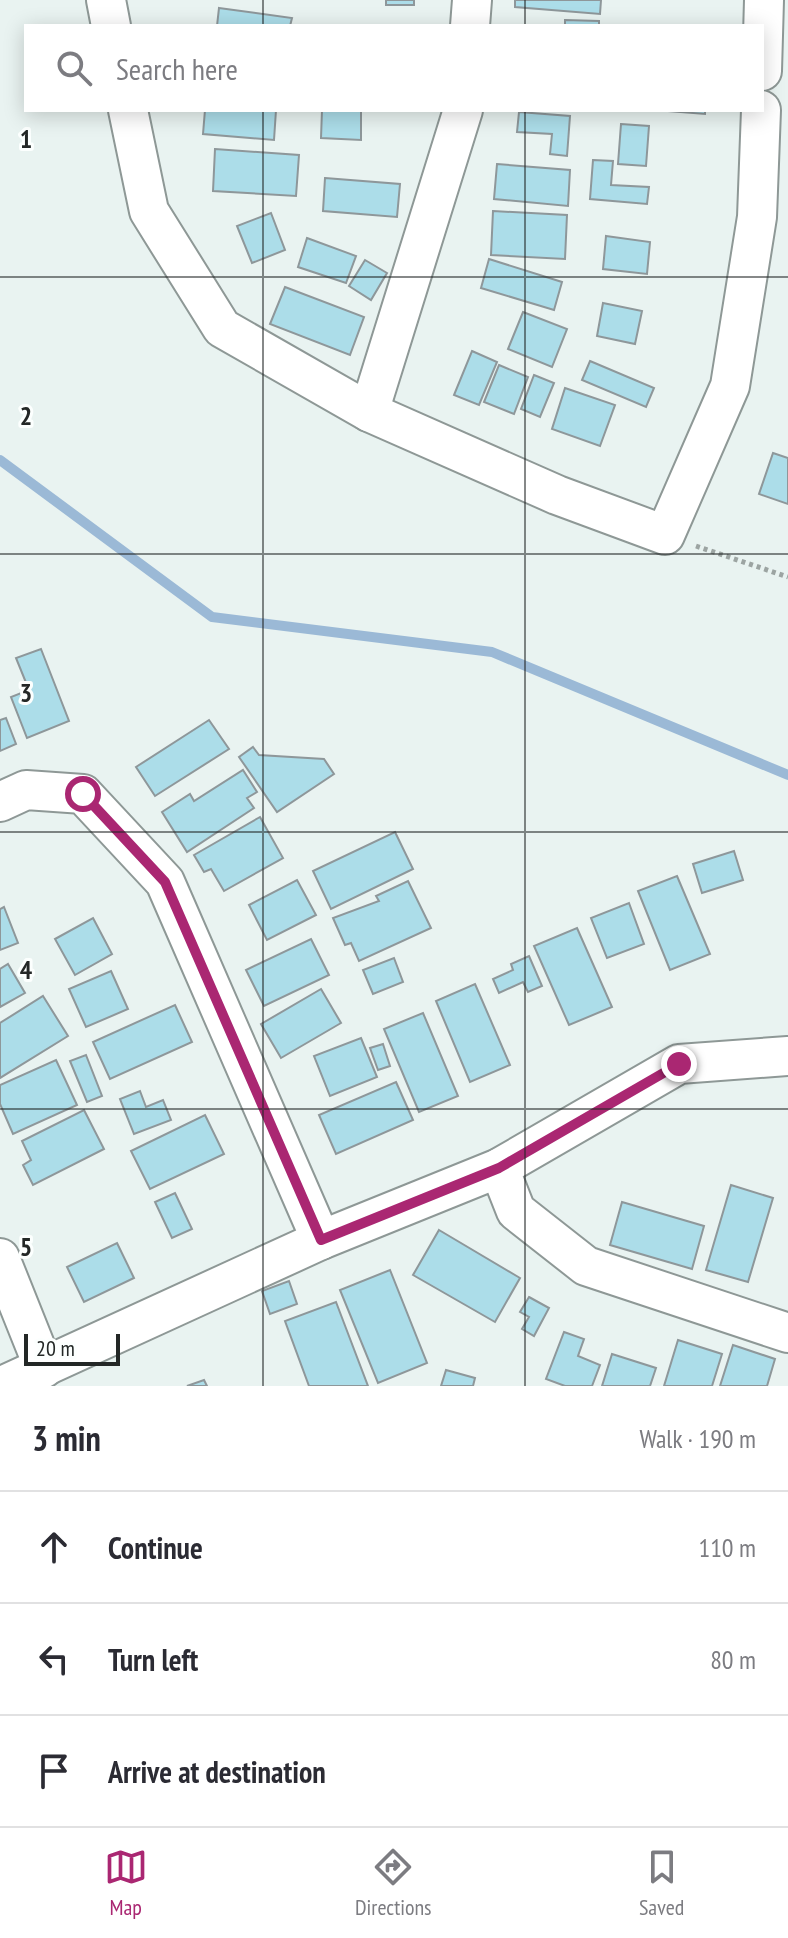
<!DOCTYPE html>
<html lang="en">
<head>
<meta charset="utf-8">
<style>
	:root { --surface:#fff; --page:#f7f7f7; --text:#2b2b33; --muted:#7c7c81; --line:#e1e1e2; --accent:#aa2772 }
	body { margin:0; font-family:"PT Sans Narrow",sans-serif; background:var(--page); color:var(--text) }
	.scale { position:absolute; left:24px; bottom:20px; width:96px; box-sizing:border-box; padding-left:8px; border:4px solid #232726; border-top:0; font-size:22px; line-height:28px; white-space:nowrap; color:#232726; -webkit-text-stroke:6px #fcfffe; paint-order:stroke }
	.stop { position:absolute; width:24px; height:24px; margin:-18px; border:6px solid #aa2772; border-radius:50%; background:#fff }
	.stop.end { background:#aa2772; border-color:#fff; box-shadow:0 2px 8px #0008 }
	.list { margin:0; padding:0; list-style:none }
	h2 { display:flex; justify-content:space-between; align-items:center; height:104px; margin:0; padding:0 32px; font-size:34px }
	h2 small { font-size:26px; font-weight:400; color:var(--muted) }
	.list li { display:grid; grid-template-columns:52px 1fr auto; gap:24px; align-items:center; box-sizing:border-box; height:112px; padding:0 32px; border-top:2px solid var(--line) }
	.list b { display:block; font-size:30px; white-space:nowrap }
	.list em { font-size:26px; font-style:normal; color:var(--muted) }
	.icon { flex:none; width:44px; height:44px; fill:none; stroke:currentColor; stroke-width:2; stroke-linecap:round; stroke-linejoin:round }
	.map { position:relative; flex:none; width:788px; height:1386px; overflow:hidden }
	.search { position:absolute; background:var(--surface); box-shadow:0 4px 20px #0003; left:24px; right:24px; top:24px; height:88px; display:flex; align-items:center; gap:20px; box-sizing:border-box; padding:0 28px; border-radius:0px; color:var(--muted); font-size:30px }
	.sheet { height:440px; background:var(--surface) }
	nav { display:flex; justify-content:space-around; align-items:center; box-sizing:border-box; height:112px; border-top:2px solid var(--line); background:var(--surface); font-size:22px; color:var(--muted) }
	nav a { display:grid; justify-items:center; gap:4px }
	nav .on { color:var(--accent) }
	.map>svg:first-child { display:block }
</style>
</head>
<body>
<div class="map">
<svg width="788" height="1386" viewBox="0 0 788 1386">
	<rect width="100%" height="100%" fill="#e9f3f1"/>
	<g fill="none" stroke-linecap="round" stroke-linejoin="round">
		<path stroke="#9bb9d6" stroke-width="10" d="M0 460 212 617 492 652 788 775"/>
	</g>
	<g fill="#acdde9" stroke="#8e979a" stroke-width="2">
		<rect x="386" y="0" width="28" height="5"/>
		<path d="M515 0H601L600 14 515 7Z"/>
		<path d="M219 8 292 18 290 26H217Z"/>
		<path d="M565 20 599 21V26H565Z"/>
		<path d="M205 110H276L274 140 203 134Z"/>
		<path d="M322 110H361V140L321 138Z"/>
		<path d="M655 110H705V114Z"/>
		<path d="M519 112 570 116 567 156 550 154 552 134 517 132Z"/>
		<path d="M621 124 649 126 646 166 618 164Z"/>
		<path d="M215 149 299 155 296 196 213 191Z"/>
		<path d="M593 160 613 161 611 185 649 187 647 204 590 199Z"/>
		<path d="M497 164 570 170 568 206 494 199Z"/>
		<path d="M325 178 400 184 397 217 323 211Z"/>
		<path d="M493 211 567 215 565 259 491 255Z"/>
		<path d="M271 213 285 250 252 263 237 226Z"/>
		<path d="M606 236 650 242 647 274 603 269Z"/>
		<path d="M307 238 356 256 346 283 298 267Z"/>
		<path d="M489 259 562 282 554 310 481 288Z"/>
		<path d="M365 260 387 273 371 300 349 286Z"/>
		<path d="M285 287 364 317 350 355 270 324Z"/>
		<path d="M603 303 642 311 635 344 597 336Z"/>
		<path d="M523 312 567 329 552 367 508 349Z"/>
		<path d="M472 351 497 362 479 405 454 395Z"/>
		<path d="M590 361 654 388 646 407 582 380Z"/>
		<path d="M499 365 528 377 514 414 484 402Z"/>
		<path d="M534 375 554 383 540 417 521 409Z"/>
		<path d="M565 388 615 405 600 446 552 429Z"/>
		<path d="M773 453 788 458V504L759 494Z"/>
		<path d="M41 649 69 721 27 738 11 697 29 690 16 658Z"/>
		<path d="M6 718 16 744 0 751V720Z"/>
		<path d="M209 720 229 749 155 796 136 767Z"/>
		<path d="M253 747 259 755 324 759 334 774 277 812 239 757Z"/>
		<path d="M243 770 257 792 247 798 254 808 187 852 162 812 190 794 194 801Z"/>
		<path d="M260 817 283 858 224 891 211 869 204 872 194 855Z"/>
		<path d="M395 832 413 869 331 909 313 871Z"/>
		<path d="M734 851 743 880 702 893 693 864Z"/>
		<path d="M677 876 710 954 670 970 638 891Z"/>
		<path d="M297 880 316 915 267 940 249 905Z"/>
		<path d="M408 881 431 928 359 961 351 943 345 945 333 918 379 901 376 896Z"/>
		<path d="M629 903 644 944 607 958 591 918Z"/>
		<path d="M4 907 18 943 0 950V909Z"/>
		<path d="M93 918 112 954 75 975 55 939Z"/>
		<path d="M577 928 612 1007 569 1025 534 946Z"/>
		<path d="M311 939 329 975 264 1006 246 970Z"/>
		<path d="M529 956 542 986 528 992 523 982 499 993 493 979 513 970 511 964Z"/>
		<path d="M394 958 403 982 373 994 363 970Z"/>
		<path d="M8 964 25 993 0 1007V969Z"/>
		<path d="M111 971 128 1009 86 1027 69 989Z"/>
		<path d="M475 984 510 1065 470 1082 436 1001Z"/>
		<path d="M321 989 341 1023 281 1058 261 1024Z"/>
		<path d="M43 996 68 1036 0 1078V1023Z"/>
		<path d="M175 1005 192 1042 110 1079 93 1042Z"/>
		<path d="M423 1013 458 1096 419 1112 384 1029Z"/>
		<path d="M361 1038 377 1077 330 1096 314 1056Z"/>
		<path d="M383 1044 390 1066 378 1070 370 1048Z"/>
		<path d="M86 1055 102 1096 87 1102 70 1061Z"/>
		<path d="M56 1060 77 1105 13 1134 0 1104V1085Z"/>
		<path d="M396 1082 413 1120 336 1154 319 1115Z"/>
		<path d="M140 1091 146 1107 163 1100 171 1120 134 1134 120 1099Z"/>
		<path d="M84 1110 104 1149 33 1185 23 1165 31 1160 22 1141Z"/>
		<path d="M205 1115 224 1154 150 1189 131 1151Z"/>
		<path d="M731 1185 773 1198 748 1282 706 1270Z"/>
		<path d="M175 1193 192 1229 172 1238 155 1202Z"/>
		<path d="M622 1202 704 1226 692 1269 610 1245Z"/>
		<path d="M439 1230 520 1278 495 1322 413 1275Z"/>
		<path d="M117 1243 134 1278 84 1302 67 1267Z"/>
		<path d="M390 1270 427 1363 378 1383 340 1290Z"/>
		<path d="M289 1281 297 1304 270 1314 262 1291Z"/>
		<path d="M529 1297 549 1308 534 1336 522 1329 529 1317 520 1312Z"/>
		<path d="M336 1302 368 1386H309L285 1321Z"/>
		<path d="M564 1332 584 1339 578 1356 600 1365 592 1386H565L546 1379Z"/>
		<path d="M678 1340 722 1354 712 1386H664Z"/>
		<path d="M733 1345 775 1359 767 1386H720Z"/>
		<path d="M612 1354 656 1368 650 1386H602Z"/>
		<path d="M446 1370 475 1378 473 1386H441Z"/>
		<path d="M204 1380 207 1386H187Z"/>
	</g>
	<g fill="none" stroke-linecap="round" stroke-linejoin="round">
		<defs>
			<g id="minor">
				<path d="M106 0 111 26"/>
				<path d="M470 26 472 0"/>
				<path d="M762 71 764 0"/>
				<path d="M128 110 149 211 222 328 369 412 557 495 665 535 730 386 757 217 761 110"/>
				<path d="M369 412 463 110"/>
				<path d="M0 802 26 790 83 794 165 882 321 1240"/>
				<path d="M499 1168 516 1211 586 1266 788 1333"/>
				<path d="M0 1258 44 1368"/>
				<path d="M2 1386 321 1240 499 1168 679 1064 788 1056"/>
			</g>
		</defs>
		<use href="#minor" stroke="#8e9896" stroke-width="42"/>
		<path stroke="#9ca4a2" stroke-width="5" stroke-dasharray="4 4" stroke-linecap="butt" d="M696 546 788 577"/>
		<use href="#minor" stroke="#fff" stroke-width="38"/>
	</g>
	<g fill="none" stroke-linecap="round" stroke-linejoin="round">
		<path stroke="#aa2772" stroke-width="10" d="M83 794 165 882 321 1240 499 1168 679 1064"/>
	</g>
	<path fill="none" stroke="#232726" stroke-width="2" stroke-opacity="0.55" d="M263 0V26M525 0V26M263 110V1386M525 110V1386M0 277H788M0 554H788M0 832H788M0 1109H788"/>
	<g font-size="26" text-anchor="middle" font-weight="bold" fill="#232726" stroke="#fcfffe" stroke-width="6" stroke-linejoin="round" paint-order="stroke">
		<text x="26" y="148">1</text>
		<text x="26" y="425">2</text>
		<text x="26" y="702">3</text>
		<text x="26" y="979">4</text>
		<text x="26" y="1256">5</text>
	</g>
</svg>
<div class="scale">20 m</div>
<div class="stop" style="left:83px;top:794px"></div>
<div class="stop end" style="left:679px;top:1064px"></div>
<div class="search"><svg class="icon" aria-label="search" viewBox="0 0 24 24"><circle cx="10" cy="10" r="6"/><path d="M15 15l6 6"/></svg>Search here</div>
</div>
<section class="sheet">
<h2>3 min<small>Walk · 190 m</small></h2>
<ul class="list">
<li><svg class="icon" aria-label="ahead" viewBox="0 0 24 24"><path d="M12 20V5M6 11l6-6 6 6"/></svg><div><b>Continue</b></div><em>110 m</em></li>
<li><svg class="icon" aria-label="left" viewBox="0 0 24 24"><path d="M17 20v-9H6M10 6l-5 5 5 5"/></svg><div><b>Turn left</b></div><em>80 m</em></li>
<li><svg class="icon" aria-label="arrive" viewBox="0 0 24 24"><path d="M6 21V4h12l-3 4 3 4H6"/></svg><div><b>Arrive at destination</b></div></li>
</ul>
</section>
<nav>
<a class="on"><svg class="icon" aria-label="map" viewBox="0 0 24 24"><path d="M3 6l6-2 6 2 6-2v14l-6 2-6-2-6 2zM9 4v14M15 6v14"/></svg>Map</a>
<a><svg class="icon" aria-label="directions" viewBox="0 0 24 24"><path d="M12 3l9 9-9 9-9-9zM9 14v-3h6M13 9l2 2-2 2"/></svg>Directions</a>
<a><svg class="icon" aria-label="saved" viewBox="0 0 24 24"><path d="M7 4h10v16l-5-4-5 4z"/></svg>Saved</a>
</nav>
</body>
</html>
